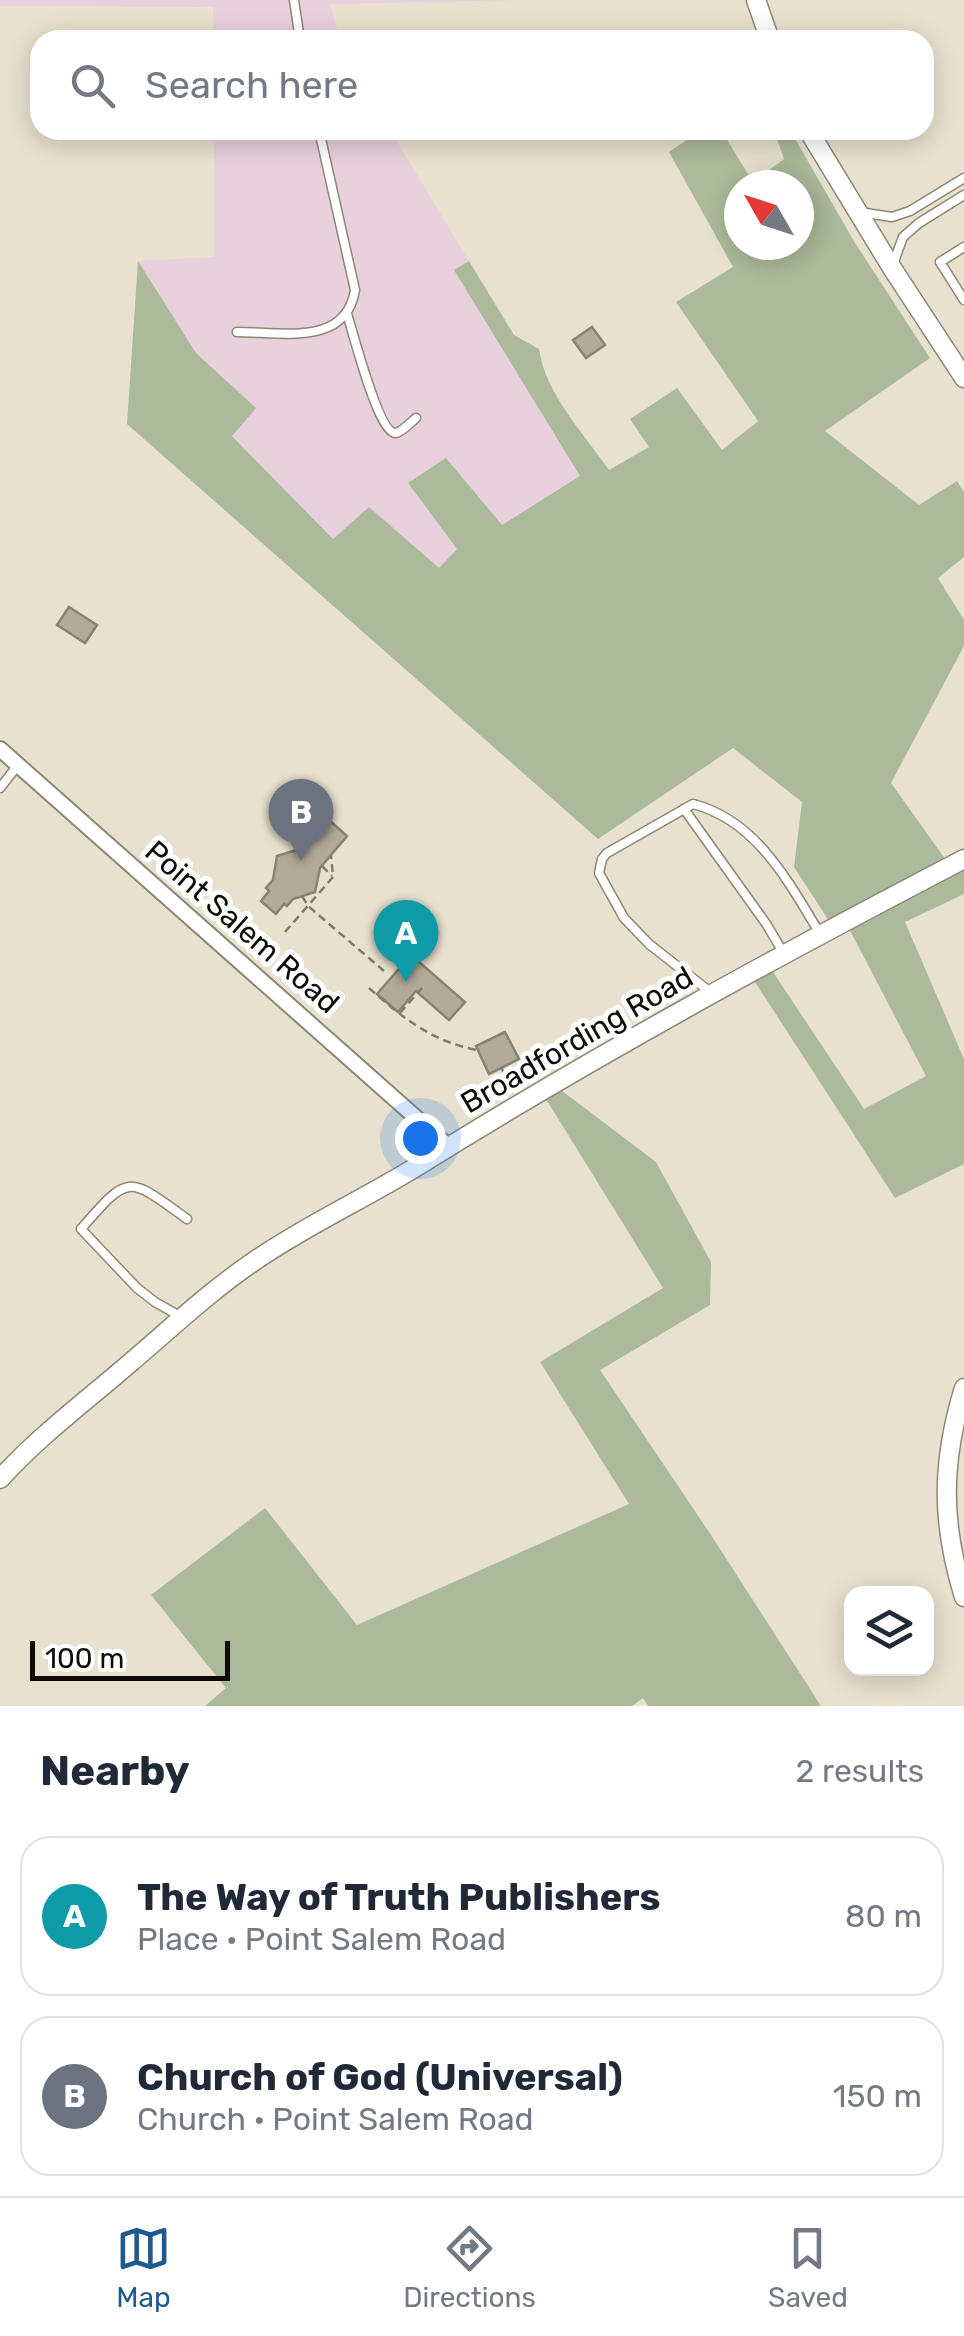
<!DOCTYPE html>
<html lang="en">
<head>
<meta charset="utf-8">
<style>
	:root { --surface:#fff; --page:#f6f6f7; --text:#1f2937; --muted:#747a83; --line:#e0e1e3; --accent:#1e5a91 }
	body { margin:0; font-family:Rubik,sans-serif; background:var(--page); color:var(--text) }
	.controls { position:absolute; right:30px; bottom:30px; display:grid; overflow:hidden; border-radius:20px; box-shadow:0 5px 25px #0003 }
	.controls button { width:90px; height:90px; display:grid; place-items:center; padding:0; border:0; border-bottom:2px solid var(--line); background:var(--surface); color:var(--text); font:50px sans-serif }
	.compass { position:absolute; left:724px; top:170px; width:90px; height:90px; border-radius:50%; background:var(--surface); box-shadow:0 5px 25px #0003; rotate:309deg }
	.scale { position:absolute; left:30px; bottom:25px; width:200px; box-sizing:border-box; padding-left:10px; border:5px solid #0f0c07; border-top:0; font-size:28px; line-height:35px; white-space:nowrap; color:#0f0c07; -webkit-text-stroke:8px #fff; paint-order:stroke }
	.you { position:absolute; left:420px; top:1138px; width:35px; height:35px; margin:-25px; border:8px solid #fff; border-radius:50%; background:#1a73e8; box-shadow:0 0 0 15px #1a73e833 }
	.badge { display:grid; place-items:center; width:65px; height:65px; border-radius:50%; background:var(--accent); color:#fff; font-size:32px; font-weight:700 }
	.pin { position:absolute; translate:-50% -82px; filter:drop-shadow(0 2px 5px #0008) }
	.pin::after { content:''; position:absolute; top:52px; width:35px; height:30px; background:inherit; clip-path:polygon(0 0,100% 0,50% 100%) }
	.list { margin:0; padding:0; list-style:none }
	h2 { display:flex; justify-content:space-between; align-items:center; height:130px; margin:0; padding:0 40px; font-size:42px }
	h2 small { font-size:32px; font-weight:400; color:var(--muted) }
	.list li { display:grid; grid-template-columns:65px 1fr auto; gap:30px; align-items:center; box-sizing:border-box; height:160px; margin:0 20px 20px; padding:0 20px; border:2px solid var(--line); border-radius:30px }
	.list b { display:block; font-size:38px; white-space:nowrap }
	.list p { margin:0; font-size:32px; white-space:nowrap; color:var(--muted) }
	.list em { font-size:32px; font-style:normal; color:var(--muted) }
	.icon { flex:none; width:55px; height:55px; fill:none; stroke:currentColor; stroke-width:2; stroke-linecap:round; stroke-linejoin:round }
	.map { position:relative; flex:none; width:964px; height:1706px; overflow:hidden }
	.search { position:absolute; background:var(--surface); box-shadow:0 5px 25px #0003; left:30px; right:30px; top:30px; height:110px; display:flex; align-items:center; gap:25px; box-sizing:border-box; padding:0 35px; border-radius:30px; color:var(--muted); font-size:38px }
	.sheet { height:490px; background:var(--surface) }
	nav { display:flex; justify-content:space-around; align-items:center; box-sizing:border-box; height:140px; border-top:2px solid var(--line); background:var(--surface); font-size:28px; color:var(--muted) }
	nav a { display:grid; justify-items:center; gap:5px }
	nav .on { color:var(--accent) }
	.map>svg:first-child { display:block }
</style>
</head>
<body>
<div class="map">
<svg width="964" height="1706" viewBox="0 0 964 1706">
	<rect width="100%" height="100%" fill="#e8e1cf"/>
	<g fill="#e8d0dc">
		<path d="M0 0H524L330 4 340 40H214L213 7 0 6Z"/>
		<path d="M214 130H390L469 261 454 270 580 476 501 526 446 459 408 483 458 549 439 569 369 507 333 539 232 435 255 407 196 353 138 261 214 257Z"/>
	</g>
	<g fill="#abba9a" fill-rule="evenodd">
		<path d="M702 130H721L753 182 784 159 774 130H790L855 243 930 358 825 431 919 505 957 481 964 492V557L938 578 964 620V646L891 783 948 863 964 855V894L905 922 964 1059V1164L895 1198 755 982 773 972 864 1109 926 1076 844 919 831 924 794 867 802 802 733 748 598 839 127 424 138 261 196 353 256 408 232 436 333 539 369 507 439 568 457 549 408 483 446 458 502 525 580 476 454 270 469 261 514 335 539 349C545 393 584 434 609 470L649 447 630 419 677 388 722 450 758 421 676 302 733 267 669 152ZM739 185H799V245H739Z"/>
		<path d="M561 1090 656 1162 711 1262 710 1305 600 1370 711 1535 821 1706H648L643 1698 632 1706H205L226 1688 151 1595 265 1508 357 1625 629 1504 540 1362 663 1288 546 1099Z"/>
	</g>
	<g fill="#b2ab99" stroke="#898272" stroke-width="2.5">
		<path d="M592 327 605 345 586 358 573 340Z"/>
		<path d="M69 607 97 625 85 643 57 625Z"/>
		<path d="M327 818 347 836 320 868 315 892 293 899 287 906 284 904 276 914 261 901 269 891 266 888 273 880 277 856 300 849Z"/>
		<path d="M411 955 465 1002 449 1020 416 991 398 1012 377 994Z"/>
		<path d="M505 1032 519 1059 489 1074 476 1046Z"/>
	</g>
	<g fill="none" stroke-linecap="round" stroke-linejoin="round">
		<defs>
			<g id="service">
				<path d="M294 0 300 40"/>
				<path d="M859 212 892 217 910 211 964 178"/>
				<path d="M964 247 940 262 964 300"/>
				<path d="M893 264 903 237 919 223 964 195"/>
				<path d="M347 314C353 331 378 434 396 433 402 432 411 422 416 418"/>
				<path d="M237 332C281 332 346 347 355 290L319 130"/>
				<path d="M0 788 18 765"/>
				<path d="M684 809 767 925 784 954"/>
				<path d="M709 991 649 944 624 918 599 873 602 859 607 853 693 804C756 820 788 881 819 932"/>
				<path d="M183 1318 155 1302 137 1288 81 1229C129 1174 127 1175 187 1219"/>
			</g>
			<path id="minor" d="M0 749 448 1146"/>
			<g id="tertiary">
				<path d="M756 0 770 40"/>
				<path d="M808 130 892 268 964 378"/>
				<path d="M964 1388C941 1463 941 1522 964 1597"/>
				<path d="M0 1479C39 1436 86 1401 130 1363 170 1329 209 1292 253 1262 305 1226 362 1200 416 1167 594 1056 778 956 964 859"/>
			</g>
		</defs>
		<use href="#service" stroke="#8d8776" stroke-width="11"/>
		<use href="#minor" stroke="#8d8776" stroke-width="18"/>
		<use href="#tertiary" stroke="#8d8776" stroke-width="21"/>
		<g stroke="#807b6f" stroke-width="2.5" stroke-dasharray="8 5" stroke-linecap="butt">
			<path d="M322 866 332 876"/>
			<path d="M302 896 308 906 384 971"/>
			<path d="M285 932 333 877 331 855"/>
			<path d="M369 988C403 1018 431 1041 477 1050"/>
			<path d="M400 1013 422 988"/>
			<path d="M501 1067 512 1089"/>
		</g>
		<use href="#service" stroke="#fff" stroke-width="8"/>
		<use href="#minor" stroke="#fff" stroke-width="14"/>
		<use href="#tertiary" stroke="#fff" stroke-width="18"/>
	</g>
	<g text-anchor="middle" stroke-width="10" stroke-linejoin="round" paint-order="stroke">
		<g font-size="30" fill="#0f0c07" stroke="#fff">
			<text transform="translate(242 927) rotate(41)" y="10">Point Salem Road</text>
			<text transform="translate(577 1040) rotate(-30)" y="10">Broadfording Road</text>
		</g>
	</g>
</svg>
<div class="controls">
<button><svg class="icon" aria-label="layers" viewBox="0 0 24 24"><path d="M12 4l9 5-9 5-9-5zM3 14l9 5 9-5"/></svg></button>
</div>
<svg class="compass" viewBox="-18 -18 36 36"><path d="M0-13l5 13h-10z" fill="#e53935"/><path d="M0 13l5-13h-10z" fill="#747a83"/></svg>
<div class="scale">100 m</div>
<div class="you"></div>
<div class="pin badge" style="left:406px;top:982px;background:#0f9aa8">A</div>
<div class="pin badge" style="left:301px;top:861px;background:#6b7280">B</div>
<div class="search"><svg class="icon" aria-label="search" viewBox="0 0 24 24"><circle cx="10" cy="10" r="6"/><path d="M15 15l6 6"/></svg>Search here</div>
</div>
<section class="sheet">
<h2>Nearby<small>2 results</small></h2>
<ul class="list">
<li><span class="badge" style="background:#0f9aa8">A</span><div><b>The Way of Truth Publishers</b><p>Place · Point Salem Road</p></div><em>80 m</em></li>
<li><span class="badge" style="background:#6b7280">B</span><div><b>Church of God (Universal)</b><p>Church · Point Salem Road</p></div><em>150 m</em></li>
</ul>
</section>
<nav>
<a class="on"><svg class="icon" aria-label="map" viewBox="0 0 24 24"><path d="M3 6l6-2 6 2 6-2v14l-6 2-6-2-6 2zM9 4v14M15 6v14"/></svg>Map</a>
<a><svg class="icon" aria-label="directions" viewBox="0 0 24 24"><path d="M12 3l9 9-9 9-9-9zM9 14v-3h6M13 9l2 2-2 2"/></svg>Directions</a>
<a><svg class="icon" aria-label="saved" viewBox="0 0 24 24"><path d="M7 4h10v16l-5-4-5 4z"/></svg>Saved</a>
</nav>
</body>
</html>
